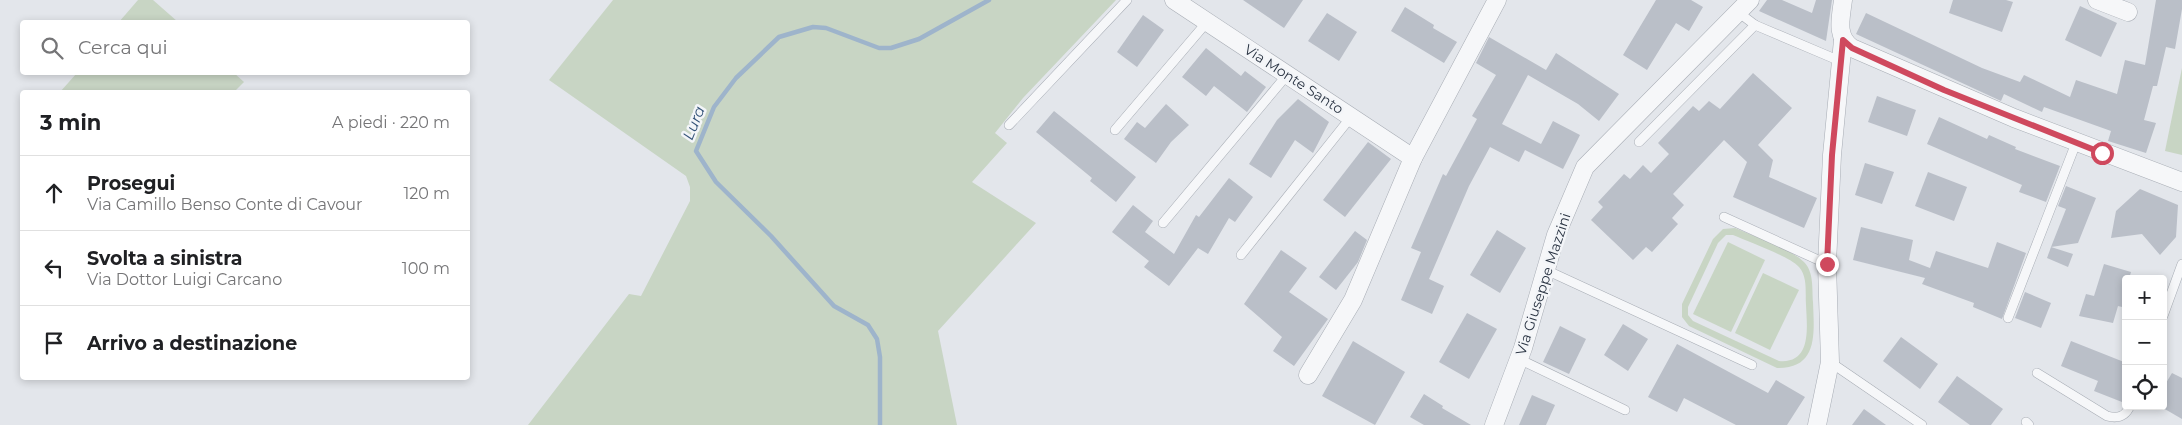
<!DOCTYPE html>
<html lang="it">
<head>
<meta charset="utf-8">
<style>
	:root { --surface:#fff; --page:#f2f2f2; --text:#202124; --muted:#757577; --line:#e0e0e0 }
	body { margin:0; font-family:Montserrat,sans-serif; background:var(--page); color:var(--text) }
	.controls { position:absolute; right:15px; bottom:15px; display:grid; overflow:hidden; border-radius:5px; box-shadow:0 2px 8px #0003 }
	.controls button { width:45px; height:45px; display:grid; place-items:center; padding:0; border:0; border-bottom:1px solid var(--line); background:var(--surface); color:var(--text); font:25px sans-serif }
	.stop { position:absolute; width:15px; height:15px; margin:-11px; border:4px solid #cf495e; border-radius:50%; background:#fff }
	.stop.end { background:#cf495e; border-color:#fff; box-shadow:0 1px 5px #0008 }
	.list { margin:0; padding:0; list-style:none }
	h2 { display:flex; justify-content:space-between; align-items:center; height:65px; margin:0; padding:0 20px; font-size:21px }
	h2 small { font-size:16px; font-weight:400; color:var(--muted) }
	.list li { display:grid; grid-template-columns:32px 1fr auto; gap:15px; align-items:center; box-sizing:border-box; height:75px; padding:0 20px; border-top:1px solid var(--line) }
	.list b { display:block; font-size:19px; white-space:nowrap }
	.list p { margin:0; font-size:16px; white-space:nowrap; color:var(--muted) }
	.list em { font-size:16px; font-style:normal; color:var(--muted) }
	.icon { flex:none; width:28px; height:28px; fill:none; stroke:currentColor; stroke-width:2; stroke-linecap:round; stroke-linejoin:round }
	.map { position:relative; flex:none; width:2182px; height:425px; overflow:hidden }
	.search { position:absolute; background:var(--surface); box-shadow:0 2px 8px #0003; left:20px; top:20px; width:450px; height:55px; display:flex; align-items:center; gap:12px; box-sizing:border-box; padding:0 18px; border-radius:5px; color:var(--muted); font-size:19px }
	.panel { position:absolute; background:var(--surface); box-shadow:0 2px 8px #0003; left:20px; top:90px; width:450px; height:290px; border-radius:5px }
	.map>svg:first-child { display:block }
</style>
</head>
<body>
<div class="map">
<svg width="2182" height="425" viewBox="0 0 2182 425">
	<rect width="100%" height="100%" fill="#e3e6eb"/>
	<g fill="#c8d5c4" fill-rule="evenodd">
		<path d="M138 0H153L178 22H119Z"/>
		<path d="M613 0H1116L1023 98 995 133 1007 143 972 182 1036 223 938 331 957 425H528L629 294 641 296 690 201V187L686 176 549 80Z"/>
		<path d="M2182 68V155L2165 151Z"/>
		<path d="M77 73H234L244 82 234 92H60Z"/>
		<path d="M1735 228C1755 237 1788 247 1804 262 1814 272 1812 289 1813 302 1814 332 1819 369 1777 368L1689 326 1682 317V304L1713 239 1723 229ZM1726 235H1733C1749 242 1789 256 1799 267 1808 277 1805 293 1806 305 1807 327 1812 364 1779 361L1693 321 1688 315V307L1718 243Z"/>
		<path d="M1728 242 1765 260 1731 332 1693 314Z"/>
		<path d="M1763 273 1799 290 1770 350 1735 333Z"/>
	</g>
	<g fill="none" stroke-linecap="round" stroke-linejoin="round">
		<path stroke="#9eb4cb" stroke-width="4.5" d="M880 425V357L877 339 868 325 834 306 771 236 716 182 696 151 714 107 736 78 779 37 813 27 826 28 879 48H891L919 39 989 0"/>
	</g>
	<g fill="#babfc8">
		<path d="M1243 0H1303L1284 28Z"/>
		<path d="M1656 0H1691L1703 7 1689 31 1676 23 1647 70 1623 55Z"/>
		<path d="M1767 0H1782L1812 13 1816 0H1832L1826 41 1759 11Z"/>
		<path d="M1953 0H2006L2013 2 2002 32 1949 13Z"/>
		<path d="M2156 0H2182V9L2175 49 2166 47 2157 86H2153L2144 120 2156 123 2146 153 2108 141 2111 131 2044 107 2042 112 2004 94 2001 101 1856 34 1866 13 1982 68 2020 82 2024 75 2070 97 2076 80 2117 94 2125 60 2145 65Z"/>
		<path d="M2080 6 2117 23 2101 57 2065 40Z"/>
		<path d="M1405 7 1434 25 1433 28 1457 42 1444 63 1391 31Z"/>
		<path d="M1327 13 1357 32 1339 61 1308 41Z"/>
		<path d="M1143 15 1164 30 1137 67 1117 52Z"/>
		<path d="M1489 37 1546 70 1556 53 1619 94 1599 121 1578 104 1528 75 1502 124 1541 144 1553 121 1580 135 1563 169 1525 150 1519 162 1490 147 1469 186 1429 279 1444 286 1432 314 1401 300 1421 252 1411 248 1443 174 1446 176 1477 119 1472 116 1496 75 1476 63Z"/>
		<path d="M1206 48 1241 76 1245 71 1266 87 1247 112 1214 86 1206 96 1182 77Z"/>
		<path d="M1753 73 1792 108 1758 145 1773 160 1769 177 1817 198 1804 228 1733 197 1747 162 1724 140 1673 194 1684 205 1672 218 1678 224 1652 252 1646 247 1633 260 1591 220 1603 207 1598 202 1624 174 1630 179 1643 165 1651 173 1669 154 1658 143 1693 106 1699 111 1709 101 1720 109Z"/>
		<path d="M1877 96 1916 110 1907 136 1868 122Z"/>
		<path d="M1298 99 1329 122 1313 153 1295 140 1271 178 1249 164 1277 120Z"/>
		<path d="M1166 104 1189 125 1171 142 1156 163 1124 139 1137 122 1145 128Z"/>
		<path d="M1054 111 1136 177 1116 202 1090 181 1092 178 1036 132Z"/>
		<path d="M1939 117 1987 139 1989 135 2016 147 2015 149 2060 166 2046 202 2019 192 2022 185 1927 144Z"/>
		<path d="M1368 142 1391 159 1345 217 1323 200Z"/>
		<path d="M1865 163 1894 172 1882 204 1855 195Z"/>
		<path d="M1928 172 1967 187 1954 221 1915 206Z"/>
		<path d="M1229 178 1253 197 1235 222 1229 218 1208 254 1198 248 1169 286 1144 267 1149 261 1112 232 1133 205 1153 221 1145 232 1174 254 1196 215 1199 217Z"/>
		<path d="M2066 186 2096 198 2078 243 2051 247 2066 209 2058 206Z"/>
		<path d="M2140 189 2178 205 2176 237 2160 255 2142 234 2111 238 2116 211Z"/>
		<path d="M1861 227 1913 240 1909 260 1930 268 1936 251 1988 268 1997 242 2026 253 2002 319 1973 307 1974 303 1922 284 1925 278 1853 260Z"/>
		<path d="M1497 230 1526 248 1500 293 1470 275Z"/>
		<path d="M1355 231 1367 240 1358 262 1336 290 1319 277Z"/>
		<path d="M2051 247 2073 254 2068 267 2047 258Z"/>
		<path d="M1281 250 1307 268 1289 292 1328 319 1294 366 1273 351 1282 337 1244 304Z"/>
		<path d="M2104 264 2131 272 2129 279H2126V308L2118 306 2113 323 2079 316 2086 294 2094 296Z"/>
		<path d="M2025 292 2051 303 2041 328 2015 318Z"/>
		<path d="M1467 313 1497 329 1469 379 1439 362Z"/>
		<path d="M1623 324 1648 339 1628 371 1604 355Z"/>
		<path d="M1560 326 1586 339 1569 374 1543 362Z"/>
		<path d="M1901 337 1938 364 1920 389 1883 361Z"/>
		<path d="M1353 341 1405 372 1375 425 1322 396Z"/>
		<path d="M2071 341 2124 362 2122 366 2126 368V393L2122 402 2094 391 2098 381 2061 366Z"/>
		<path d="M1677 344 1768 393 1776 380 1805 397 1787 425H1736L1684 398 1677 412 1648 397Z"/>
		<path d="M2172 373 2182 378V419L2163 408V388Z"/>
		<path d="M1957 376 2003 409 1991 425H1970L1938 402Z"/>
		<path d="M1424 394 1443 406 1442 408 1471 425H1424L1410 417Z"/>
		<path d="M1532 395 1555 405 1546 425H1519Z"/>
		<path d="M1864 409 1886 425H1852Z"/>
	</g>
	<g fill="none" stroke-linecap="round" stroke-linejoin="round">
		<defs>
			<g id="service">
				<path d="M1738 12 1755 25 1840 61"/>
				<path d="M1009 125 1127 0"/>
				<path d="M1115 130 1207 22"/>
				<path d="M1639 142 1755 25"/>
				<path d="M1724 217 1827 264"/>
				<path d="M1163 223 1287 75"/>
				<path d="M1241 255 1351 117"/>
				<path d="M1546 270 1752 365"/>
				<path d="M2163 316 2182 264"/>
				<path d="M2008 318 2076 143"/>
				<path d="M1519 359 1625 410"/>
				<path d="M1830 362 1922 425"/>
				<path d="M2037 373 2107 416C2118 419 2125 417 2130 406"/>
				<path d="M2026 422 2029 425"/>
			</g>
			<g id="minor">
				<path d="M1174 0 1413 158"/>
				<path d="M1843 0C1841 17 1835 37 1852 48L2014 118 2182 182"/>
				<path d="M2097 0 2128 12"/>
				<path d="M1308 375 1353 300 1413 158 1497 0"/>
				<path d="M1494 425 1523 348 1556 235 1585 167 1750 0"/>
				<path d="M1817 425 1830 362 1827 264 1832 155 1843 40"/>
			</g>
		</defs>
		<use href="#service" stroke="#a8adb5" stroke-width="10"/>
		<use href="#minor" stroke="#a8adb5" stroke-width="19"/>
		<use href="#service" stroke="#f6f7f9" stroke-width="9"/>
		<use href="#minor" stroke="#f6f7f9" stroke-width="18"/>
	</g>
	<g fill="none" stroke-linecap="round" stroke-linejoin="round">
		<path stroke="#cf495e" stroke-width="6" d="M1827 264 1832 155 1843 40 1852 48 1944 90 2102 153"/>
	</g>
	<g text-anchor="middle" stroke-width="5" stroke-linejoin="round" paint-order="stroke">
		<g font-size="14" fill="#2a3443" stroke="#f3f5f8">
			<text transform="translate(1294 79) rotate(33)" y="5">Via Monte Santo</text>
			<text transform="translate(1543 284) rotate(-72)" y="5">Via Giuseppe Mazzini</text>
		</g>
		<g font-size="15" font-style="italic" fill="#345378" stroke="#f3f5f8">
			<text transform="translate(694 123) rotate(-68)" y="5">Lura</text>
		</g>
	</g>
</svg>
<div class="controls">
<button>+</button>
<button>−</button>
<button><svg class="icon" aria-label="locate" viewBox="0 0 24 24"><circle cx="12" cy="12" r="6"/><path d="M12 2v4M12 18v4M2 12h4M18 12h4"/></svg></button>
</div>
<div class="stop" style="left:2102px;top:153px"></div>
<div class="stop end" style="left:1827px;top:264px"></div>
<div class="search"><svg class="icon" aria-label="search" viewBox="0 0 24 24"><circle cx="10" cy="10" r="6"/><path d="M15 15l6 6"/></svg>Cerca qui</div>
<section class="panel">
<h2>3 min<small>A piedi · 220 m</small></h2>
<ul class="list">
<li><svg class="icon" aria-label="ahead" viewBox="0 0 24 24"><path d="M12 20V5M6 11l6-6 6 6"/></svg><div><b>Prosegui</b><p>Via Camillo Benso Conte di Cavour</p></div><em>120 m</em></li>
<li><svg class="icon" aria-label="left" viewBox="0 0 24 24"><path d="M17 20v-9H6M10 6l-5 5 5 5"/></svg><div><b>Svolta a sinistra</b><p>Via Dottor Luigi Carcano</p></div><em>100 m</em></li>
<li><svg class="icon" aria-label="arrive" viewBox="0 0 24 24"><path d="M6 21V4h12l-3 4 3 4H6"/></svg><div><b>Arrivo a destinazione</b></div></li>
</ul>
</section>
</div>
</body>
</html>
